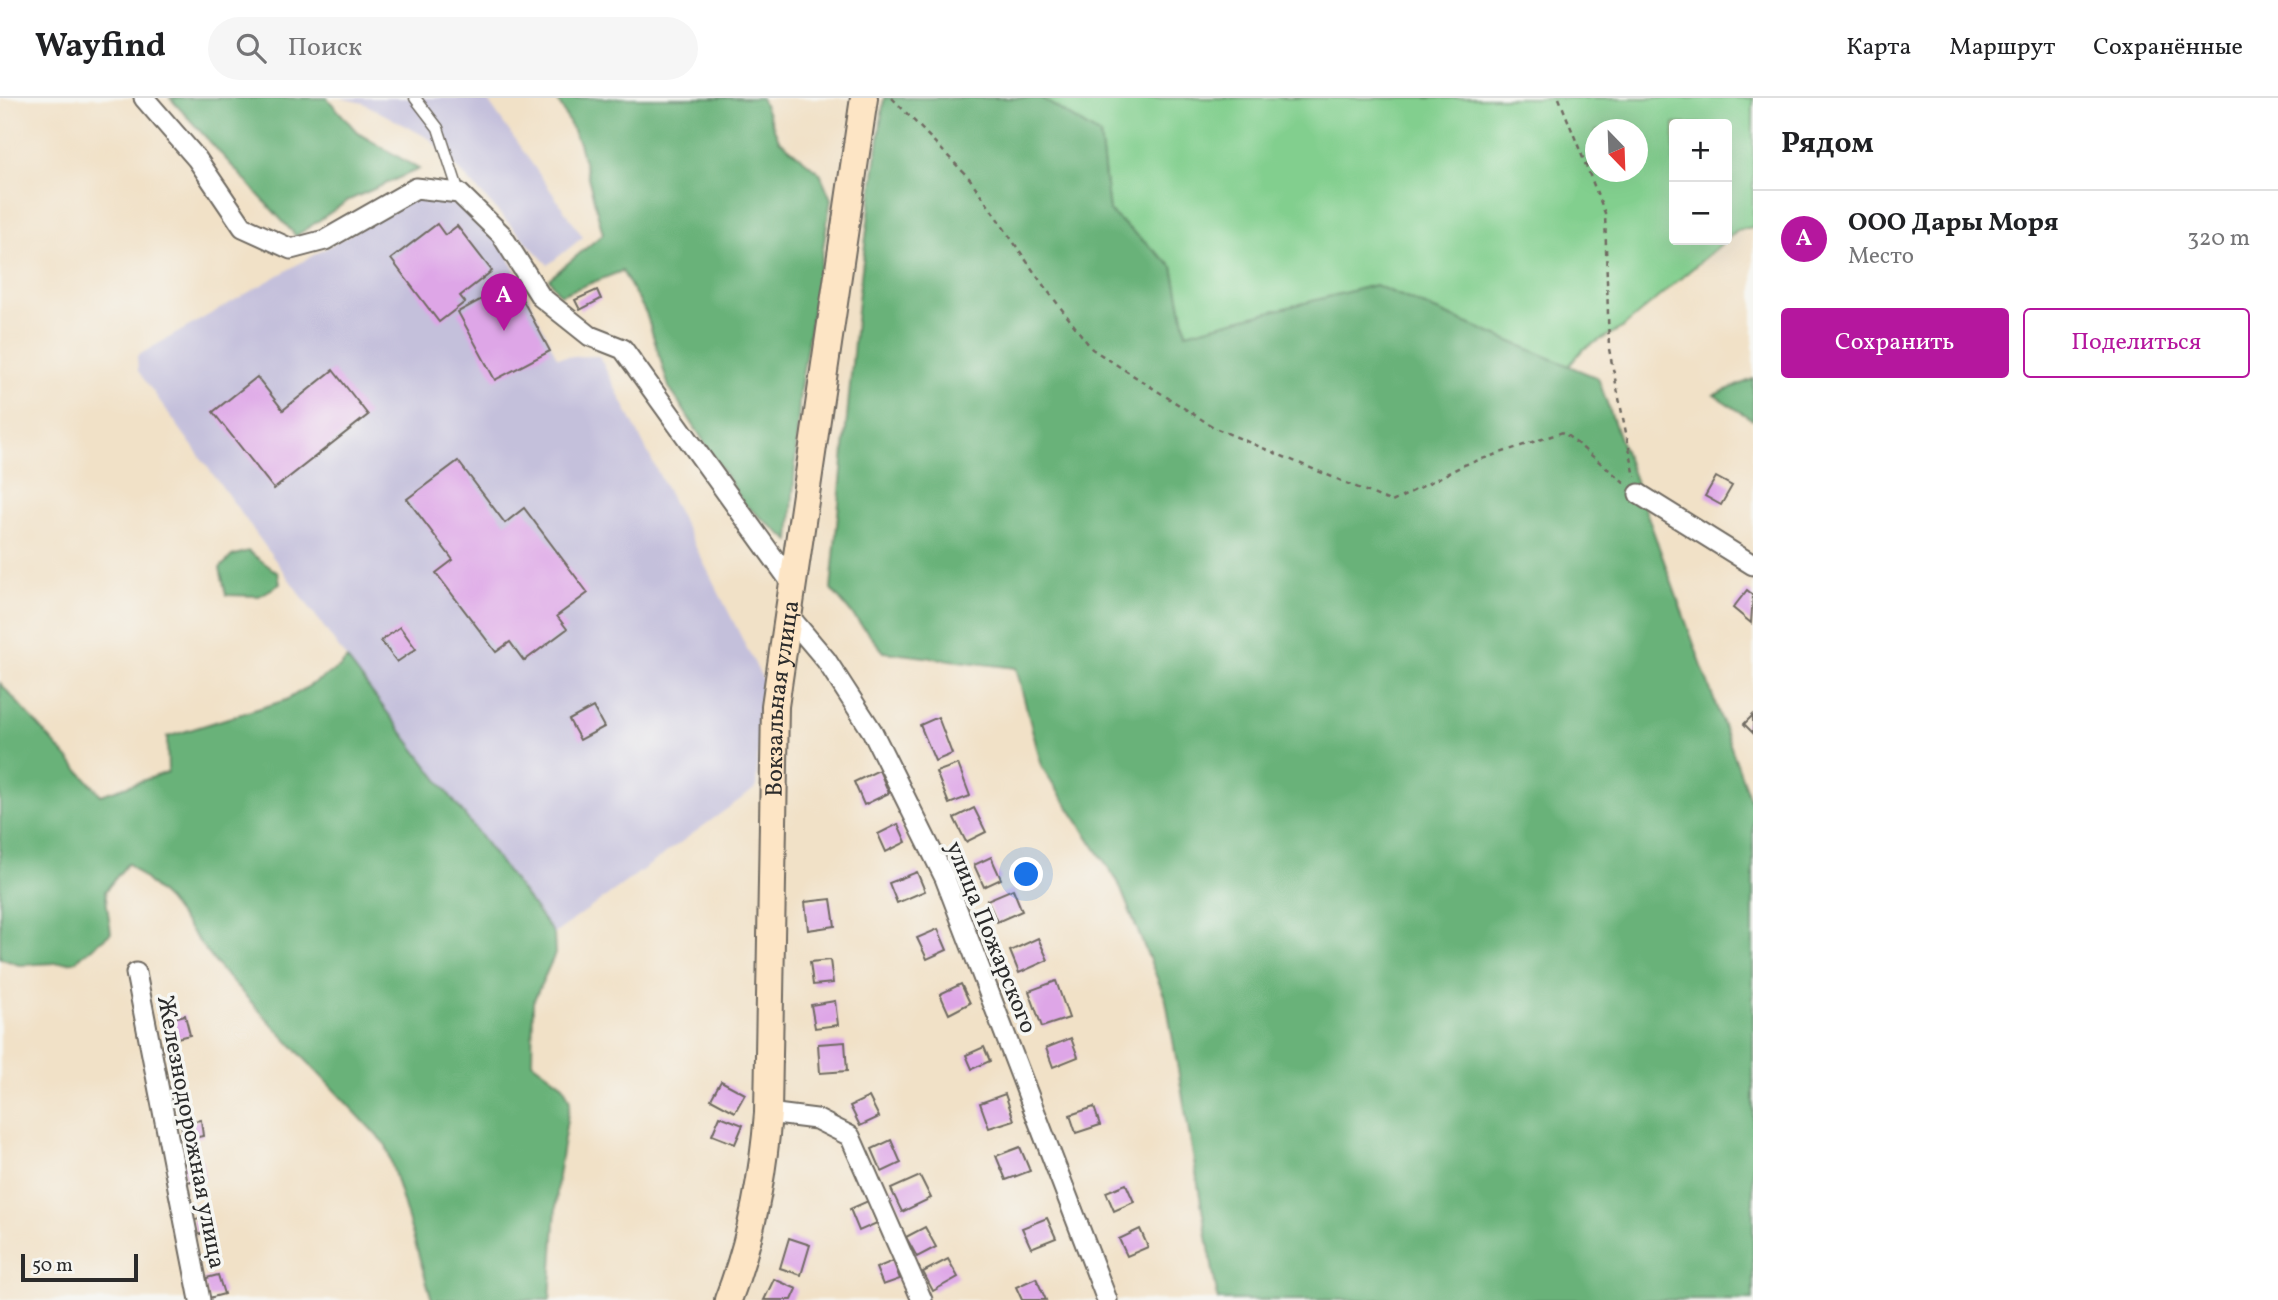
<!DOCTYPE html>
<html lang="ru">
<head>
<meta charset="utf-8">
<style>
	:root { --surface:#fff; --page:#f6f6f6; --text:#202124; --muted:#757577; --line:#e0e0e0; --accent:#b5179e }
	body { margin:0; font-family:Vollkorn,serif; background:var(--page); color:var(--text) }
	.controls { position:absolute; right:21px; top:21px; display:grid; overflow:hidden; border-radius:7px; box-shadow:0 7px 28px #0002 }
	.controls button { width:63px; height:63px; display:grid; place-items:center; padding:0; border:0; border-bottom:2px solid var(--line); background:var(--surface); color:var(--text); font:35px sans-serif }
	.compass { position:absolute; left:1585px; top:21px; width:63px; height:63px; border-radius:50%; background:var(--surface); box-shadow:0 7px 28px #0002; rotate:157deg }
	.scale { position:absolute; left:21px; bottom:18px; width:117px; box-sizing:border-box; padding-left:7px; border:4px solid #2b2b2b; border-top:0; font-size:19px; line-height:24px; white-space:nowrap; color:#2b2b2b; -webkit-text-stroke:5px #f6f6f2; paint-order:stroke }
	.you { position:absolute; left:1027px; top:777px; width:24px; height:24px; margin:-18px; border:5px solid #fff; border-radius:50%; background:#1a73e8; box-shadow:0 0 0 10px #1a73e833 }
	.badge { display:grid; place-items:center; width:46px; height:46px; border-radius:50%; background:var(--accent); color:#fff; font-size:23px; font-weight:700 }
	.pin { position:absolute; translate:-50% -58px; filter:drop-shadow(0 2px 4px #0008) }
	.pin::after { content:''; position:absolute; top:37px; width:24px; height:21px; background:inherit; clip-path:polygon(0 0,100% 0,50% 100%) }
	.list { margin:0; padding:0; list-style:none }
	h2 { display:flex; justify-content:space-between; align-items:center; height:91px; margin:0; padding:0 28px; font-size:30px }
	h2 small { font-size:23px; font-weight:400; color:var(--muted) }
	.list li { display:grid; grid-template-columns:46px 1fr auto; gap:21px; align-items:center; box-sizing:border-box; height:98px; padding:0 28px; border-top:2px solid var(--line) }
	.list b { display:block; font-size:26px; white-space:nowrap }
	.list p { margin:0; font-size:23px; white-space:nowrap; color:var(--muted) }
	.list em { font-size:23px; font-style:normal; color:var(--muted) }
	.actions { display:flex; gap:14px; padding:21px 28px }
	.actions a { flex:1; padding:16px 0; border:2px solid var(--accent); border-radius:7px; text-align:center; font-size:24px; color:var(--accent) }
	.actions .main { background:var(--accent); color:#fff }
	.icon { flex:none; width:38px; height:38px; fill:none; stroke:currentColor; stroke-width:2; stroke-linecap:round; stroke-linejoin:round }
	.map { position:relative; flex:none; width:1753px; height:1202px; overflow:hidden }
	header { display:flex; align-items:center; gap:42px; box-sizing:border-box; height:98px; padding:0 35px; background:var(--surface); border-bottom:2px solid var(--line) }
	header strong { font-size:33px }
	nav { display:flex; gap:38px; margin-inline-start:auto; font-size:24px }
	.search { width:490px; height:63px; background:var(--page); display:flex; align-items:center; gap:18px; box-sizing:border-box; padding:0 24px; border-radius:38px; color:var(--muted); font-size:26px }
	main { display:flex }
	aside { flex:1; background:var(--surface) }
	.map>svg:first-child { display:block }
</style>
</head>
<body>
<header>
<strong>Wayfind</strong>
<div class="search"><svg class="icon" aria-label="search" viewBox="0 0 24 24"><circle cx="10" cy="10" r="6"/><path d="M15 15l6 6"/></svg>Поиск</div>
<nav><a>Карта</a><a>Маршрут</a><a>Сохранённые</a></nav>
</header>
<main>
<div class="map">
<svg width="1753" height="1202" viewBox="0 0 1753 1202">
	<rect width="100%" height="100%" fill="#f6f6f2"/>
	<filter id="ink" filterUnits="userSpaceOnUse"><feTurbulence type="fractalNoise" baseFrequency=".0143" numOctaves="2"/><feDisplacementMap in="SourceGraphic" scale="14" xChannelSelector="R" yChannelSelector="G"/><feConvolveMatrix kernelMatrix="1 2 1 2 8 2 1 2 1" color-interpolation-filters="sRGB"/></filter>
	<filter id="wash" filterUnits="userSpaceOnUse"><feTurbulence type="fractalNoise" baseFrequency=".00686" numOctaves="4" result="noise"/><feDisplacementMap in="SourceGraphic" scale="28" xChannelSelector="R" yChannelSelector="G"/><feGaussianBlur stdDeviation="1.57" result="paint"/><feColorMatrix in="noise" values="0 0 0 0 0 0 0 0 0 0 0 0 0 0 0 0 0 1.4 0 .05"/><feComposite in="paint" operator="in"/></filter>
	<g filter="url(#wash)">
		<rect width="100%" height="100%" fill="#f1e1c7"/>
		<g fill="#c4c0db">
			<path d="M340 0H486L583 139 548 167 430 41 363 5Z"/>
			<path d="M419 97 462 108 501 143 557 259 599 258 763 582 756 690 554 836 347 561 138 273 137 258Z"/>
		</g>
		<path fill="#82cf8e" stroke="#567d5c" stroke-width="2" fill-rule="evenodd" d="M1041 0H1753V129L1737 132 1727 141V26H1674V142H1726L1622 230 1583 251 1569 268 1375 187 1186 236 1173 169 1109 113 1100 37ZM1596 32H1638V74H1596Z"/>
		<g fill="#69b279" stroke="#4a6e52" stroke-width="2">
			<path d="M170 0H327L358 35 419 71 349 102 296 138Z"/>
			<path d="M557 0H761L779 42 820 75 831 101 800 291 790 443 744 406 669 289 646 215 622 173 560 197 549 181 603 136 579 45Z"/>
			<path d="M884 0H1041L1100 37 1109 113 1173 169 1186 235 1375 187 1598 280 1753 710V1202H1218L1166 902 1118 784 1042 669 1016 570 884 554 831 491 858 201Z"/>
			<path d="M1753 281V322L1714 297Z"/>
			<path d="M248 453 278 475 280 486 259 498 226 497 220 470 232 458Z"/>
			<path d="M347 561 554 836 555 856 533 904 532 964 563 987 570 1003 558 1078 550 1202H432L386 1047 221 872 167 802 128 765 105 793 111 835 74 864 19 867 0 860V585L101 697 168 674 167 639 286 602 340 569Z"/>
		</g>
		<g id="blocks">
			<g fill="#dea6e7">
				<path d="M437 126 445 137 457 128 492 173 460 198 465 204 439 224 391 161Z"/>
				<path d="M513 184 550 253 495 282 458 214Z"/>
				<path d="M597 192 601 201 580 212 575 202Z"/>
				<path d="M333 272 368 317 274 391 213 314 257 279 283 312Z"/>
				<path d="M458 363 505 425 524 410 588 495 557 518 567 531 524 563 510 544 496 554 436 475 453 462 407 401Z"/>
				<path d="M1716 379 1732 388 1721 407 1705 398Z"/>
				<path d="M1747 492 1753 497 1751 525 1733 510Z"/>
				<path d="M400 529 416 551 397 564 381 543Z"/>
				<path d="M593 609 604 629 580 642 569 622Z"/>
				<path d="M1753 617V635L1744 626Z"/>
				<path d="M938 619 952 656 935 663 920 627Z"/>
				<path d="M958 666 970 698 949 706 936 674Z"/>
				<path d="M879 672 889 695 864 707 854 684Z"/>
				<path d="M974 710 986 734 966 744 954 720Z"/>
				<path d="M898 726 906 744 886 754 878 736Z"/>
				<path d="M991 759 1001 781 984 789 974 767Z"/>
				<path d="M917 774 925 793 897 805 889 785Z"/>
				<path d="M1013 791 1022 813 997 824 987 802Z"/>
				<path d="M831 801 835 828 808 832 805 804Z"/>
				<path d="M938 831 947 852 927 861 917 840Z"/>
				<path d="M1038 840 1048 862 1019 875 1010 853Z"/>
				<path d="M830 862 833 885 813 887 810 864Z"/>
				<path d="M1056 883 1069 920 1042 929 1029 893Z"/>
				<path d="M961 886 970 905 949 916 940 896Z"/>
				<path d="M835 903 838 927 815 930 811 907Z"/>
				<path d="M185 917 190 937 168 942 163 923Z"/>
				<path d="M1071 940 1078 959 1053 969 1046 950Z"/>
				<path d="M845 944 847 973 820 975 818 946Z"/>
				<path d="M984 949 990 963 972 971 966 957Z"/>
				<path d="M721 983 745 996 735 1014 711 1001Z"/>
				<path d="M1005 996 1014 1022 989 1030 980 1005Z"/>
				<path d="M869 999 879 1019 860 1028 850 1008Z"/>
				<path d="M1094 1009 1100 1027 1076 1035 1070 1017Z"/>
				<path d="M720 1018 743 1027 735 1046 712 1037Z"/>
				<path d="M201 1022 203 1038 184 1042 181 1025Z"/>
				<path d="M891 1042 901 1065 882 1074 872 1051Z"/>
				<path d="M1020 1049 1030 1073 1006 1082 996 1058Z"/>
				<path d="M202 1062 205 1081 186 1084 182 1066Z"/>
				<path d="M920 1078 931 1100 902 1114 891 1091Z"/>
				<path d="M1126 1086 1134 1104 1114 1113 1106 1094Z"/>
				<path d="M868 1103 877 1125 859 1133 850 1111Z"/>
				<path d="M208 1118 213 1132 197 1137 192 1123Z"/>
				<path d="M1047 1120 1056 1140 1031 1150 1022 1130Z"/>
				<path d="M925 1129 936 1149 917 1159 906 1139Z"/>
				<path d="M1140 1131 1148 1149 1127 1158 1119 1141Z"/>
				<path d="M789 1140 810 1147 801 1177 780 1170Z"/>
				<path d="M948 1161 958 1179 933 1193 923 1174Z"/>
				<path d="M893 1163 900 1181 883 1187 876 1170Z"/>
				<path d="M218 1177 224 1196 209 1200 203 1181Z"/>
				<path d="M1036 1180 1046 1202H1022L1016 1189Z"/>
				<path d="M774 1181 797 1191 792 1202H764Z"/>
			</g>
		</g>
	</g>
	<g filter="url(#ink)">
		<use href="#blocks" fill-opacity="0" stroke="#706b62" stroke-width="2"/>
		<g fill="none" stroke-linecap="round" stroke-linejoin="round">
			<defs>
				<path id="lane" d="M415 0 438 30 459 94"/>
				<g id="street">
					<path d="M144 0 197 61 243 129 291 151 325 142 416 90 459 95 501 136 541 199 590 238 623 251 793 487"/>
					<path d="M1639 396 1753 467"/>
					<path d="M788 517 826 562 872 633 945 780 1107 1202"/>
					<path d="M136 875 200 1202"/>
					<path d="M768 1015 816 1021 850 1038 922 1202"/>
				</g>
				<g id="secondary">
					<path id="s1" d="M728 1202C751 1143 763 1078 768 1015L775 608 864 0"/>
				</g>
			</defs>
			<use href="#lane" stroke="#706b62" stroke-width="13"/>
			<use href="#street" stroke="#706b62" stroke-width="23"/>
			<use href="#secondary" stroke="#706b62" stroke-width="30"/>
			<g stroke="#706b62" stroke-width="2.5" stroke-dasharray="5 5" stroke-linecap="butt">
				<path d="M892 0 970 81 1041 184 1092 251 1215 330 1392 404 1464 367 1563 334 1625 385"/>
				<path d="M1559 0 1605 115 1609 251 1635 379"/>
			</g>
			<use href="#lane" stroke="#fff" stroke-width="10"/>
			<use href="#street" stroke="#fff" stroke-width="19"/>
			<use href="#secondary" stroke="#fde5c5" stroke-width="26"/>
		</g>
	</g>
	<g text-anchor="middle" stroke-width="7" stroke-linejoin="round" paint-order="stroke">
		<g font-size="24" fill="#2b2b2b" stroke="#f6f6f2">
			<text dy="8" stroke="none"><textPath href="#s1" startOffset="607">Вокзальная улица</textPath></text>
			<text transform="translate(992 839) rotate(68)" y="8">улица Пожарского</text>
			<text transform="translate(192 1034) rotate(79)" y="8">Железнодорожная улица</text>
		</g>
	</g>
</svg>
<div class="controls">
<button>+</button>
<button>−</button>
</div>
<svg class="compass" viewBox="-18 -18 36 36"><path d="M0-13l5 13h-10z" fill="#e53935"/><path d="M0 13l5-13h-10z" fill="#757577"/></svg>
<div class="scale">50 m</div>
<div class="you"></div>
<div class="pin badge" style="left:504px;top:233px">A</div>
</div>
<aside>
<h2>Рядом<small></small></h2>
<ul class="list">
<li><span class="badge">A</span><div><b>ООО Дары Моря</b><p>Место</p></div><em>320 m</em></li>
</ul>
<div class="actions"><a class="main">Сохранить</a><a>Поделиться</a></div>
</aside>
</main>
</body>
</html>
